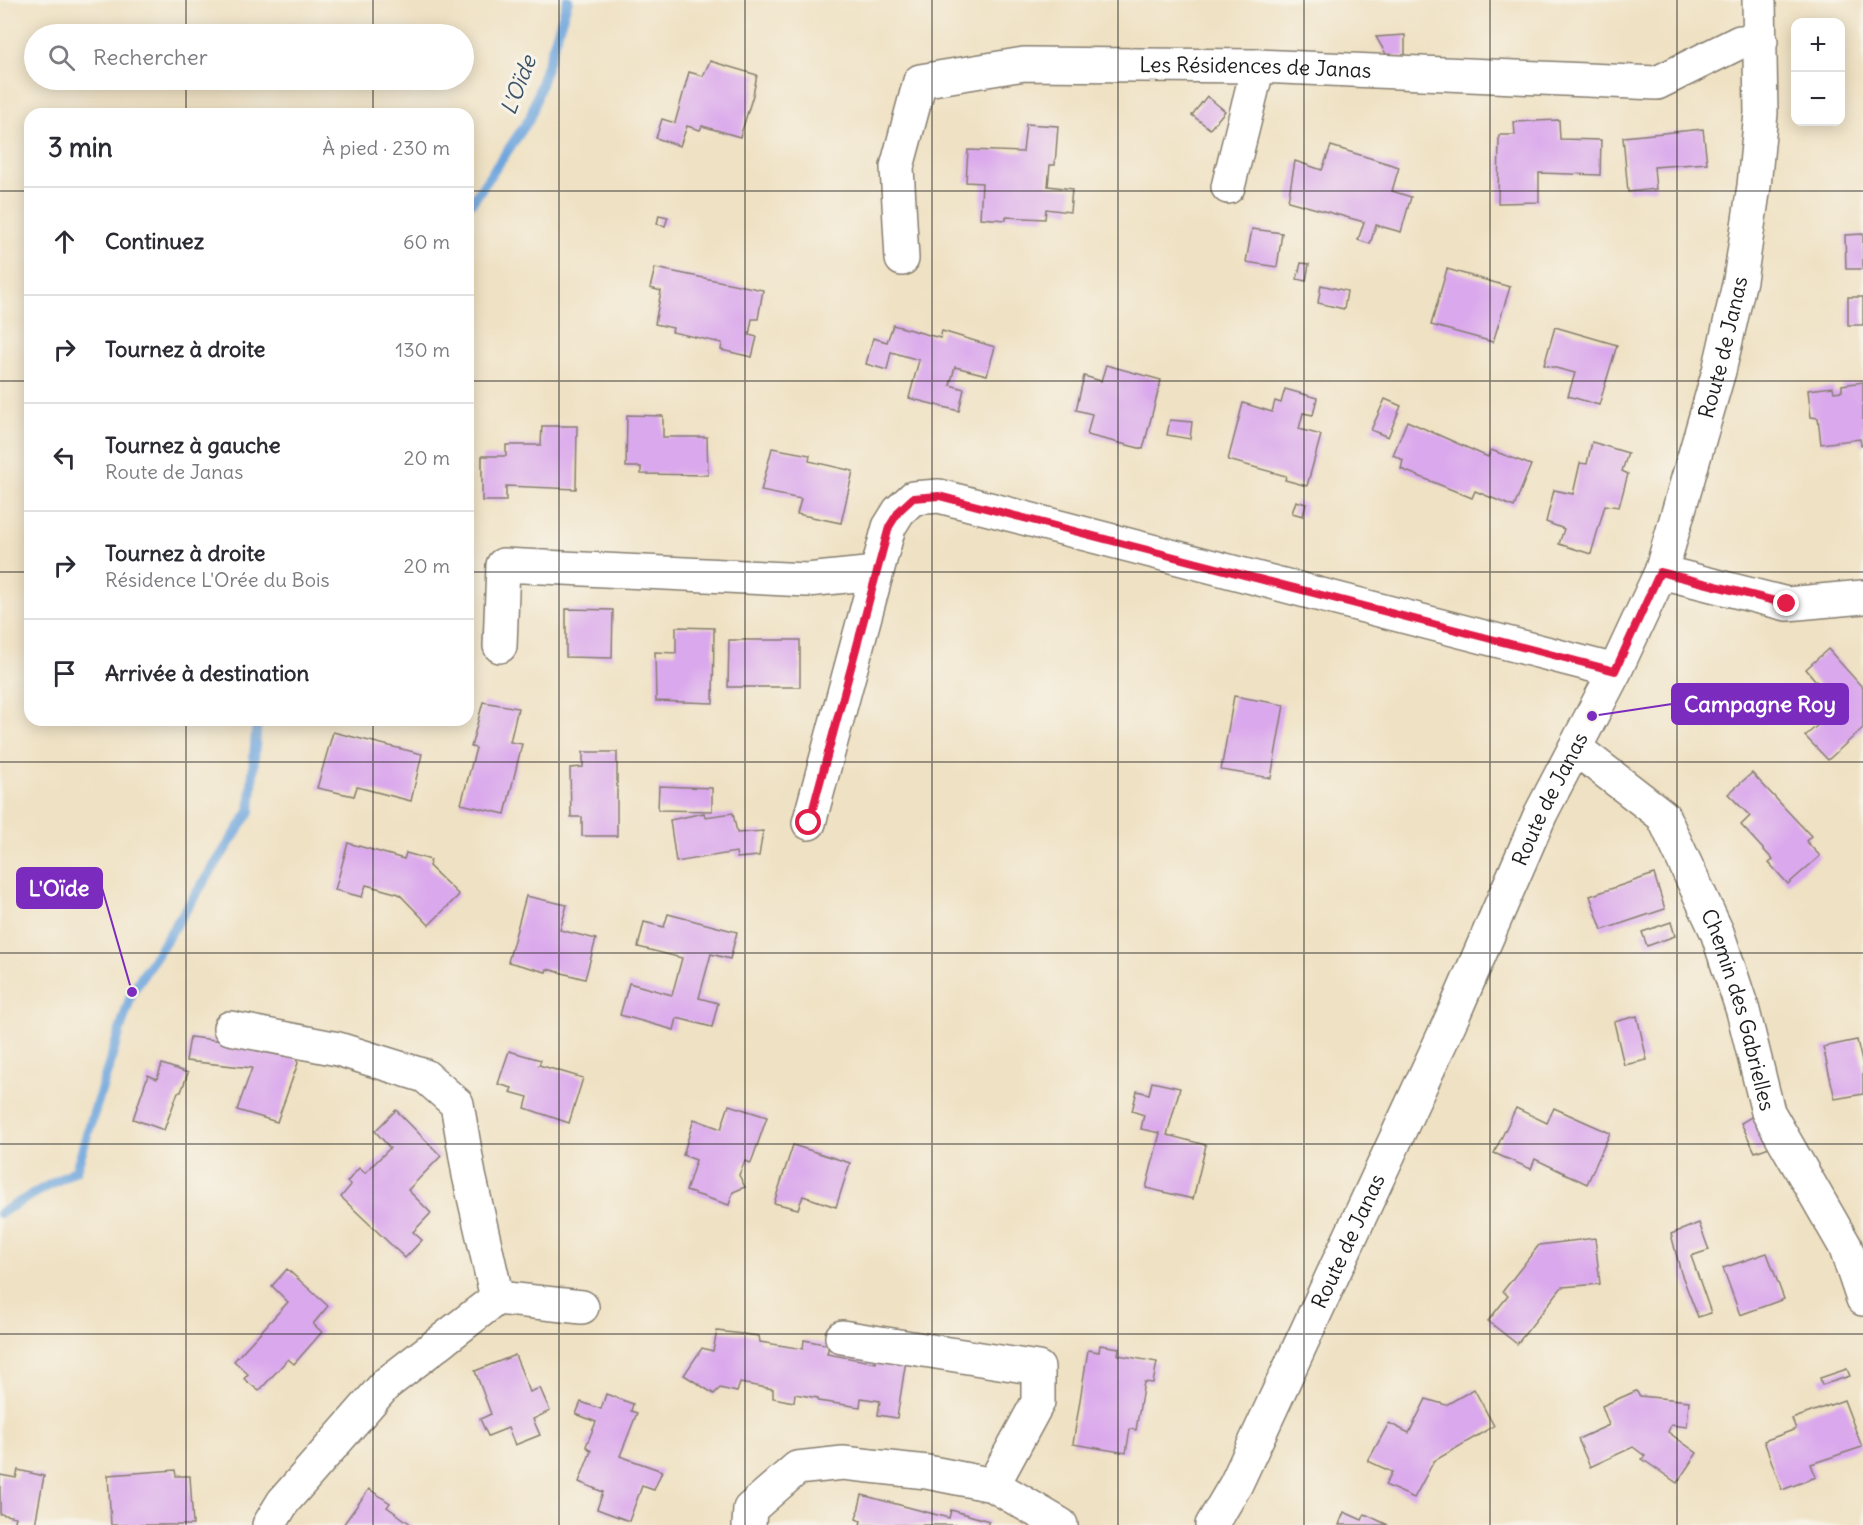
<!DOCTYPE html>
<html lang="fr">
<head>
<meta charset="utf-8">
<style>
	:root { --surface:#fff; --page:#f7f7f7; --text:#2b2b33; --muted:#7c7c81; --line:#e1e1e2 }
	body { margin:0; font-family:Delius,sans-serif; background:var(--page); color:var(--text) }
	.controls { position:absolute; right:18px; top:18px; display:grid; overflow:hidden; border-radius:12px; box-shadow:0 3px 15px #0003 }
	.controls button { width:54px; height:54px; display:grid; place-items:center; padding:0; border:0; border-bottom:2px solid var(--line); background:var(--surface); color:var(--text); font:30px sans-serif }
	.stop { position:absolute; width:18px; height:18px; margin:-14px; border:4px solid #e11d48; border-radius:50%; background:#fff }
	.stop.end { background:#e11d48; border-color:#fff; box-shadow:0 2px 6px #0008 }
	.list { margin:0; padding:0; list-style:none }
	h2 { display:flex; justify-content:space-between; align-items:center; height:78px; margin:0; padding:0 24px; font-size:26px }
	h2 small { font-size:20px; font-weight:400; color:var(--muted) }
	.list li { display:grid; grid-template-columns:39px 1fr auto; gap:18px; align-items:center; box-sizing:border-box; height:108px; padding:0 24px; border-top:2px solid var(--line) }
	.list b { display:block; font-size:22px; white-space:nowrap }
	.list p { margin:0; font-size:20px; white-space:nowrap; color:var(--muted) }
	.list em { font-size:20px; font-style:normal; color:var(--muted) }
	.icon { flex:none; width:33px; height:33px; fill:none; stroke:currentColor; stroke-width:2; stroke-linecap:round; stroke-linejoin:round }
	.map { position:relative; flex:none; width:1863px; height:1525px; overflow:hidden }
	.search { position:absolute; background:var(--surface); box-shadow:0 3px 15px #0003; left:24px; top:24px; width:450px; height:66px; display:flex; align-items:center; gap:15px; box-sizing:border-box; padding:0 21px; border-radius:33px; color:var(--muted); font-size:22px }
	.panel { position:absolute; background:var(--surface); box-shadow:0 3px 15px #0003; left:24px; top:108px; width:450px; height:618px; border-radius:18px }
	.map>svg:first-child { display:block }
</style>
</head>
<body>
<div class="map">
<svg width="1863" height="1525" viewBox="0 0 1863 1525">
	<rect width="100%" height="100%" fill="#f7f3e8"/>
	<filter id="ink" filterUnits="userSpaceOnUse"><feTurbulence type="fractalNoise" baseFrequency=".0167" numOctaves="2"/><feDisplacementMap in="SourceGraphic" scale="12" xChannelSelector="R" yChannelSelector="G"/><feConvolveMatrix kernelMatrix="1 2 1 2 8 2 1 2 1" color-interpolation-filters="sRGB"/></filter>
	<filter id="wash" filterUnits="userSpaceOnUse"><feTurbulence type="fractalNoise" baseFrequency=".008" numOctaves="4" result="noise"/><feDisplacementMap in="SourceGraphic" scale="24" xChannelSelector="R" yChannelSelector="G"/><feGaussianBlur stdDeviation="1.35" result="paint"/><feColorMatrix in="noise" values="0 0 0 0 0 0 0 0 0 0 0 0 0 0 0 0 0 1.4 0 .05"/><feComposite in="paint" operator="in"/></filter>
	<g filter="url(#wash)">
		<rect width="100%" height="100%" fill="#efe1c3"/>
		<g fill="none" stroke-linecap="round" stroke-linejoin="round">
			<g stroke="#6ea6dd" stroke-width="10">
				<path d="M468 205 473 201 530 118 568 0"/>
				<path d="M0 1213 76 1170 132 992 250 811 257 720"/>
			</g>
		</g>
		<g id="blocks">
			<g fill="#daa8ec">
				<path d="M1405 35V57L1387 56 1376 37Z"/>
				<path d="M710 61 757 75 753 95 740 137 702 126 700 130 687 126 680 146 656 138 662 119 675 123 689 72 703 76Z"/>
				<path d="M1207 96 1225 111 1210 129 1192 115Z"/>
				<path d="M1559 120 1560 139 1601 140 1600 175 1539 173V202L1498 203 1499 135H1515L1514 122Z"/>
				<path d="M1026 124 1058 126 1055 165H1050L1048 186 1072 189 1070 212 1046 209 1045 219 1006 217V220L980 218 982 183 966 182 968 150 1023 152Z"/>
				<path d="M1703 129 1707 163 1654 167 1656 189 1628 192 1623 137Z"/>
				<path d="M1331 146 1399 167 1392 191 1411 197 1401 232 1376 225 1370 244 1358 240 1364 222 1288 201 1295 161 1322 170Z"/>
				<path d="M659 215 668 217 665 226 657 224Z"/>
				<path d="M1252 229 1282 233 1277 267 1246 262Z"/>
				<path d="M1863 234V269H1846L1845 235Z"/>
				<path d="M1301 263 1309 264 1306 281 1297 279Z"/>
				<path d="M655 268 763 290 758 319H752L749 335 757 337 752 357 721 350 722 343 672 332 673 328 655 324 661 291 650 288Z"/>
				<path d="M1447 269 1510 287 1493 342 1431 325Z"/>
				<path d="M1321 285 1347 291 1344 309 1318 303Z"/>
				<rect x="1848" y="297" width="15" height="28"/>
				<path d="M893 325 940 338 942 331 995 347 987 375 955 367 950 385 964 389 959 411 909 398 919 360 891 352 887 370 866 364 873 338 887 342Z"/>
				<path d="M1555 327 1617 345 1599 405 1568 396 1575 373 1544 365Z"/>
				<path d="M1106 365 1161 380 1143 449 1087 435 1092 414 1076 410 1084 376 1101 381Z"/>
				<path d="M1863 382V445H1861L1860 439 1821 444 1818 418 1811 417 1808 390 1833 387 1834 392 1842 391V385Z"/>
				<path d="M1285 389 1317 398 1313 415 1303 413 1299 429 1321 435 1307 486 1285 480 1286 476 1228 460 1243 403 1272 412 1275 401 1281 403Z"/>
				<path d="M1385 399 1401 406 1388 437 1371 430Z"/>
				<path d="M627 415 663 416V437H707L708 475 641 474V467H626Z"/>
				<path d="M1170 420 1192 422 1190 439 1167 435Z"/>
				<path d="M1407 421 1488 457 1491 450 1531 465 1514 507 1475 491 1472 498 1401 469 1403 460 1393 455Z"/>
				<path d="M542 426H577L576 489 506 486V501H482V456H506V445H541Z"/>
				<path d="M1592 442 1628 453 1622 471 1628 474 1619 507 1605 505 1591 554 1559 544 1564 529 1546 522 1554 490 1573 494 1580 463 1587 464Z"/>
				<path d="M772 448 810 455 809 461 853 471 841 523 797 514 801 499 761 491Z"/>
				<path d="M1296 501 1306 504 1303 516 1292 513Z"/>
				<path d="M566 609 613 610 612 658 566 657Z"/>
				<path d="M676 627 714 628 713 703 656 701 655 652 676 653Z"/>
				<path d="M729 640H800V687H728Z"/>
				<path d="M1828 649 1863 688V728L1828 760 1805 736 1838 708 1806 669Z"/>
				<path d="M1234 696 1284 705 1271 778 1221 770Z"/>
				<path d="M483 702 518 708 510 742 522 744 505 814 461 804 476 748 471 747Z"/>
				<path d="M333 732 422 754 411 801 357 787 354 796 317 788Z"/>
				<path d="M583 752H617V836H582V817H571L570 768 583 767Z"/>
				<path d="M1752 773 1811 836 1806 841 1820 856 1788 884 1769 863 1773 860 1741 825 1750 816 1728 794Z"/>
				<path d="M659 786 712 788V811L658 810Z"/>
				<path d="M704 813 705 817 733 813 737 833 763 831 759 856 737 858 736 852 676 862 670 820Z"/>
				<path d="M348 843 404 859 406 853 431 860 429 866 459 895 429 925 399 894 366 885 362 897 335 890Z"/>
				<path d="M1654 874 1665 909 1602 930 1590 896Z"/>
				<path d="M526 896 567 905 560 930 596 939 585 979 547 969 546 972 508 962Z"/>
				<path d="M668 914 737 932 730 959 711 954 699 998 718 1003 712 1027 677 1018 674 1030 620 1015 629 983 672 995 682 958 638 947 644 922 664 927Z"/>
				<path d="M1671 922 1675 936 1647 946 1642 932Z"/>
				<path d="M1637 1016 1647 1060 1624 1065 1614 1022Z"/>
				<path d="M190 1037 291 1049 298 1063 277 1122 237 1110 252 1068 186 1061Z"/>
				<path d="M1857 1040 1863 1066V1094L1835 1099 1823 1047Z"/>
				<path d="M509 1051 541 1060 539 1065 583 1078 569 1123 525 1108 528 1097 510 1092 512 1088 498 1084Z"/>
				<path d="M162 1064 188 1073 181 1092H178L164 1130 133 1119 148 1075 157 1079Z"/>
				<path d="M1152 1082 1180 1088 1167 1135 1206 1145 1193 1199 1146 1188 1160 1133 1141 1129 1144 1115 1132 1111 1137 1091 1149 1094Z"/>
				<path d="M729 1105 767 1117 751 1163 745 1161 739 1175 745 1187 733 1192 729 1205 686 1191 696 1160 683 1155 694 1119 721 1129Z"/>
				<path d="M1516 1108 1547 1123 1554 1108 1610 1133 1587 1184 1535 1159 1531 1169 1494 1153Z"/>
				<path d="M396 1110 441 1156 408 1190 431 1213 413 1232 422 1240 405 1258 341 1197 351 1185 347 1182 359 1168 365 1173 390 1148 375 1131Z"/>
				<path d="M1756 1114 1772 1146 1755 1152 1741 1123Z"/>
				<path d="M793 1145 850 1163 836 1207 803 1196 798 1209 774 1203Z"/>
				<path d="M1699 1223 1709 1250 1691 1256 1711 1313 1698 1317 1681 1273 1671 1234Z"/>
				<path d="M1595 1238 1600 1284 1562 1287 1517 1344 1488 1321 1508 1296 1503 1291 1539 1245Z"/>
				<path d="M1767 1253 1784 1299 1740 1315 1723 1268Z"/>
				<path d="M287 1269 328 1306 313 1324 322 1332 294 1364 288 1359 259 1391 244 1379 248 1374 234 1361 288 1302 272 1286Z"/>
				<path d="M717 1331 759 1336 760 1342 803 1349 804 1340 829 1345 827 1354 876 1363 878 1354 906 1360 897 1418 878 1415 880 1401 861 1398 860 1407 818 1401V1398L795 1394 794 1402 773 1398V1389L740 1383 737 1392 720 1388 714 1394 684 1375 702 1348 713 1351Z"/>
				<path d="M1100 1345 1119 1348 1118 1355 1157 1362 1153 1383 1144 1382 1136 1430 1130 1429 1126 1453 1073 1444 1088 1350 1099 1352Z"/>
				<path d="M515 1355 530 1392 540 1388 550 1411 533 1419 540 1435 515 1445 508 1428 488 1436 480 1419 491 1414 475 1371Z"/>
				<path d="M1847 1369 1850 1376 1822 1385 1820 1378Z"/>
				<path d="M1474 1389 1494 1426 1434 1461 1414 1498 1385 1485 1392 1472 1368 1461 1389 1423 1409 1433 1426 1399 1446 1405Z"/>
				<path d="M1636 1391 1640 1396 1689 1401 1687 1427 1671 1425 1668 1432 1697 1453 1677 1483 1642 1459 1645 1456 1633 1447 1590 1467 1578 1439 1609 1425 1602 1406Z"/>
				<path d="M606 1394 633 1404 631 1411 637 1413 620 1456 662 1471 654 1490 642 1486 629 1521 597 1509 603 1492 579 1482 591 1451 586 1446 596 1422 576 1414 581 1402 601 1409Z"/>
				<path d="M1844 1400 1862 1447 1811 1464 1816 1477 1782 1490 1764 1441 1796 1429 1792 1419Z"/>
				<path d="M18 1470 44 1476 35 1525H14L16 1517 0 1514V1475L16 1478Z"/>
				<path d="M175 1470 176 1476H190L193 1525H111L108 1475Z"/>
				<path d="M369 1489 390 1503 387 1507 412 1525H343Z"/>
				<path d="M862 1495 949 1518 951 1510 989 1521 987 1525H860L861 1521 856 1519Z"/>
				<path d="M1344 1512 1362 1520 1365 1514 1388 1525H1339Z"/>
			</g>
		</g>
	</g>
	<g filter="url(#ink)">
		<use href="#blocks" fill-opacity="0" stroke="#867e70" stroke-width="1.5"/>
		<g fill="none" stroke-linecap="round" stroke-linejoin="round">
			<defs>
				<g id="minor">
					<path d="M1228 187 1258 66"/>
					<path id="s1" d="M902 259 897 167 920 81 1024 64 1258 66 1657 83 1740 42 1761 41"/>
					<path d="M1661 572 1787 604 1863 597"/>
					<path d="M500 646 503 565 807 580 876 573"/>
					<path id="s2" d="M1575 748 1663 816 1717 932 1743 1011 1768 1112 1845 1246 1863 1299"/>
					<path d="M809 823 889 527 899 511 913 498 939 496 1615 671"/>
					<path d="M230 1028 338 1049 425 1076 457 1104 469 1175 497 1298"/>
					<path d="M842 1337 1038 1368V1402L993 1485 1061 1525"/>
					<path d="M269 1525 283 1502 386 1384 497 1298 582 1307"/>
					<path d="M749 1525 750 1509 797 1468 843 1463 927 1472 993 1485"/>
					<path id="s3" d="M1212 1525 1236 1484 1455 1011 1541 813 1615 671 1661 572 1719 371 1740 280 1754 186 1761 113 1759 0"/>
				</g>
			</defs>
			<use href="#minor" stroke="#867e70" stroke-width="36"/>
			<use href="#minor" stroke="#fff" stroke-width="33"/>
		</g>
	</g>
	<g fill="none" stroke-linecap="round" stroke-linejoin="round" filter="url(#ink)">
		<path stroke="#e11d48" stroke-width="8" d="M809 823 889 527 899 511 913 498 939 496 1615 671 1660 572 1787 604"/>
	</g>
	<path fill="none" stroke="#1c1c1c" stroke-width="1.5" stroke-opacity="0.55" d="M186 0V34M373 0V34M559 0V1525M745 0V1525M932 0V1525M1118 0V1525M1304 0V1525M1490 0V1525M1677 0V1525M186 80V114M373 80V114M0 191H30M468 191H1863M0 381H30M468 381H1863M0 572H30M468 572H1863M186 720V1525M373 720V1525M0 762H1863M0 953H1863M0 1144H1863M0 1334H1863"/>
	<g text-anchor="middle" stroke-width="6" stroke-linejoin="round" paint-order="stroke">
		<g font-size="21" fill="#1c1c1c" stroke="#f7f3e8">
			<text dy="7" stroke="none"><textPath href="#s1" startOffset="518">Les Résidences de Janas</textPath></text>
			<text dy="7" stroke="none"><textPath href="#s3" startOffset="1287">Route de Janas</textPath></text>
			<text dy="7" stroke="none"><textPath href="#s3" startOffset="801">Route de Janas</textPath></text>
			<text dy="7" stroke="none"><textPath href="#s2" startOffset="320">Chemin des Gabrielles</textPath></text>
			<text dy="7" stroke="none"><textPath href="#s3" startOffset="315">Route de Janas</textPath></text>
		</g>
		<g font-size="22" font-style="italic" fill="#3d5369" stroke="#f7f3e8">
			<text transform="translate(518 85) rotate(-69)" y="8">L'Oïde</text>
		</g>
	</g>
	<path fill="none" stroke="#7b2cbf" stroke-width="2" d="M1592 716L1672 704M132 992L102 888"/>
	<g fill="#7b2cbf" stroke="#f7f3e8" stroke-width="2">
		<circle cx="1592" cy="716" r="6"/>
		<circle cx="132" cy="992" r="6"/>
	</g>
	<g fill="#7b2cbf" stroke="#7b2cbf" stroke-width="2">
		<rect x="1672" y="684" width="176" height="40" rx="6"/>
		<rect x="17" y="868" width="85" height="40" rx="6"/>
	</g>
	<g font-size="22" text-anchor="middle" font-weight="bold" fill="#fff">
		<text x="1760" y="712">Campagne Roy</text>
		<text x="59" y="896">L'Oïde</text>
	</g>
</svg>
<div class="controls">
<button>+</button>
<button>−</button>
</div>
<div class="stop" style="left:809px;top:823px"></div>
<div class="stop end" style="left:1787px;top:604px"></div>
<div class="search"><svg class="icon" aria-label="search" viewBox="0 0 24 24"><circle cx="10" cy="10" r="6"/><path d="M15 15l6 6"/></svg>Rechercher</div>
<section class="panel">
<h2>3 min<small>À pied · 230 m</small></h2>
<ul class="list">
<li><svg class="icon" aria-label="ahead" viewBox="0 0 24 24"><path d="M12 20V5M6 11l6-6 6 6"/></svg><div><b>Continuez</b></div><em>60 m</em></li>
<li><svg class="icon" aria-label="right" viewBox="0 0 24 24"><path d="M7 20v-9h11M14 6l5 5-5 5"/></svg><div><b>Tournez à droite</b></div><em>130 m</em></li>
<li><svg class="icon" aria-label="left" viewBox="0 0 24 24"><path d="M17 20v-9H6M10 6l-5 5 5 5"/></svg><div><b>Tournez à gauche</b><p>Route de Janas</p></div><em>20 m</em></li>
<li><svg class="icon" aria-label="right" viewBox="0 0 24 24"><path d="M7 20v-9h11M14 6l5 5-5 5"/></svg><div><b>Tournez à droite</b><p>Résidence L'Orée du Bois</p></div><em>20 m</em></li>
<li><svg class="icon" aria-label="arrive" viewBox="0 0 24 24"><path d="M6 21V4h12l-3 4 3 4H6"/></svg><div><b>Arrivée à destination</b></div></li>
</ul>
</section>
</div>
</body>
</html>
